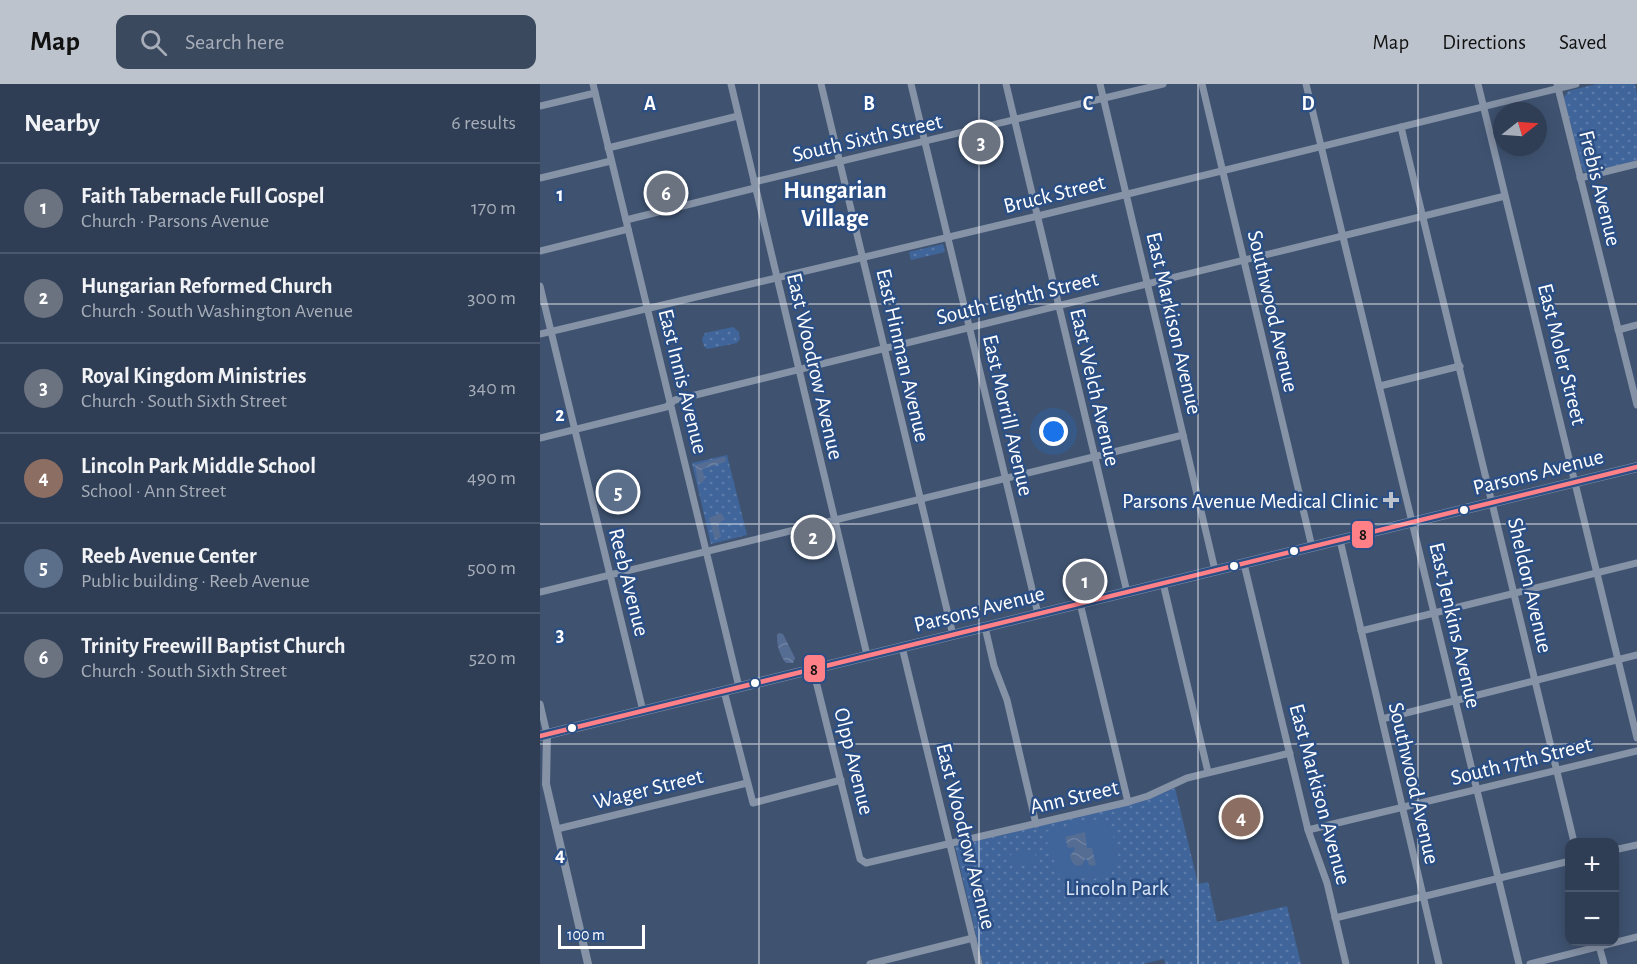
<!DOCTYPE html>
<html lang="en">
<head>
<meta charset="utf-8">
<style>
	:root { --surface:#2f3e55; --page:#3b495f; --text:#f1f3f6; --muted:#a7aeb9; --line:#4a576c; --accent:#bcc3cd }
	body { margin:0; font-family:"Alegreya Sans",sans-serif; background:var(--page); color:var(--text) }
	.controls { position:absolute; right:18px; bottom:18px; display:grid; overflow:hidden; border-radius:12px; box-shadow:0 3px 15px #0003 }
	.controls button { width:54px; height:54px; display:grid; place-items:center; padding:0; border:0; border-bottom:2px solid var(--line); background:var(--surface); color:var(--text); font:30px sans-serif }
	.compass { position:absolute; left:953px; top:18px; width:54px; height:54px; border-radius:50%; background:var(--surface); box-shadow:0 3px 15px #0003; rotate:73deg }
	.scale { position:absolute; left:18px; bottom:15px; width:87px; box-sizing:border-box; padding-left:6px; border:3px solid #fff; border-top:0; font-size:16px; line-height:21px; white-space:nowrap; color:#fff; -webkit-text-stroke:4px #2b4f85; paint-order:stroke }
	.you { position:absolute; left:514px; top:348px; width:21px; height:21px; margin:-15px; border:4px solid #fff; border-radius:50%; background:#1a73e8; box-shadow:0 0 0 9px #1a73e833 }
	.badge { display:grid; place-items:center; width:39px; height:39px; border-radius:50%; background:var(--accent); color:#fff; font-size:20px; font-weight:700 }
	.pin { position:absolute; translate:-50% -50%; border:3px solid #fff; box-shadow:0 2px 6px #0006 }
	.list { margin:0; padding:0; list-style:none }
	h2 { display:flex; justify-content:space-between; align-items:center; height:78px; margin:0; padding:0 24px; font-size:26px }
	h2 small { font-size:20px; font-weight:400; color:var(--muted) }
	.list li { display:grid; grid-template-columns:39px 1fr auto; gap:18px; align-items:center; box-sizing:border-box; height:90px; padding:0 24px; border-top:2px solid var(--line) }
	.list b { display:block; font-size:22px; white-space:nowrap }
	.list p { margin:0; font-size:20px; white-space:nowrap; color:var(--muted) }
	.list em { font-size:20px; font-style:normal; color:var(--muted) }
	.icon { flex:none; width:33px; height:33px; fill:none; stroke:currentColor; stroke-width:2; stroke-linecap:round; stroke-linejoin:round }
	.map { position:relative; flex:none; width:1097px; height:880px; overflow:hidden }
	header { display:flex; align-items:center; gap:36px; box-sizing:border-box; height:84px; padding:0 30px; background:var(--accent); color:#111 }
	header strong { font-size:28px }
	nav { display:flex; gap:33px; margin-inline-start:auto; font-size:21px }
	.search { width:420px; height:54px; background:var(--page); display:flex; align-items:center; gap:15px; box-sizing:border-box; padding:0 21px; border-radius:12px; color:var(--muted); font-size:22px }
	main { display:flex }
	aside { flex:1; background:var(--surface) }
	.map>svg:first-child { display:block }
</style>
</head>
<body>
<header>
<strong>Map</strong>
<div class="search"><svg class="icon" aria-label="search" viewBox="0 0 24 24"><circle cx="10" cy="10" r="6"/><path d="M15 15l6 6"/></svg>Search here</div>
<nav><a>Map</a><a>Directions</a><a>Saved</a></nav>
</header>
<main>
<aside>
<h2>Nearby<small>6 results</small></h2>
<ul class="list">
<li><span class="badge" style="background:#6b7280">1</span><div><b>Faith Tabernacle Full Gospel</b><p>Church · Parsons Avenue</p></div><em>170 m</em></li>
<li><span class="badge" style="background:#6b7280">2</span><div><b>Hungarian Reformed Church</b><p>Church · South Washington Avenue</p></div><em>300 m</em></li>
<li><span class="badge" style="background:#6b7280">3</span><div><b>Royal Kingdom Ministries</b><p>Church · South Sixth Street</p></div><em>340 m</em></li>
<li><span class="badge" style="background:#8d6e63">4</span><div><b>Lincoln Park Middle School</b><p>School · Ann Street</p></div><em>490 m</em></li>
<li><span class="badge" style="background:#5c6f8a">5</span><div><b>Reeb Avenue Center</b><p>Public building · Reeb Avenue</p></div><em>500 m</em></li>
<li><span class="badge" style="background:#6b7280">6</span><div><b>Trinity Freewill Baptist Church</b><p>Church · South Sixth Street</p></div><em>520 m</em></li>
</ul>
</aside>
<div class="map">
<svg width="1097" height="880" viewBox="0 0 1097 880">
	<defs>
		<pattern id="green-dots" width="8" height="8" patternUnits="userSpaceOnUse" patternTransform="scale(1.5)"><rect width="8" height="8" fill="#40659b"/><path d="M2 2h.1M6 6h.1" fill="none" stroke="#5d7caa" stroke-width="1.8" stroke-linecap="round"/></pattern>
		<pattern id="water-waves" width="16" height="10" patternUnits="userSpaceOnUse" patternTransform="scale(1.5)"><rect width="16" height="10" fill="#556c93"/><path d="M0 5q4-4 8 0t8 0" fill="none" stroke="#6e82a3"/></pattern>
	</defs>
	<rect width="100%" height="100%" fill="#3f5371"/>
	<g fill="url(#green-dots)">
		<path d="M1057 0H1095L1097 9V76L1047 89 1043 87 1042 84 1024 14 1028 7Z"/>
		<path d="M403 160 405 168 371 176 369 168Z"/>
		<path d="M193 243 199 248 200 255 197 259 167 265 164 262 162 255 165 249Z"/>
		<path d="M187 371 207 451 171 460 152 379Z"/>
		<path d="M635 704 658 800 668 798 677 838 747 822 761 880H625L624 875 603 880H443L415 762 604 717Z"/>
	</g>
	<g fill="#40659b">
		<path d="M562 734 564 740H570L579 774 576 785C564 795 552 797 538 792L534 802 522 797 512 785 517 780 511 773 505 748Z"/>
		<path d="M494 765 497 778 473 784 470 771Z"/>
	</g>
	<g fill="url(#water-waves)">
		<path d="M183 373 186 374 185 378 162 385 165 395 162 399H158L155 381Z"/>
		<path d="M181 429 185 435 178 440 181 453 175 456 169 434Z"/>
		<path d="M239 549 243 550 255 574 253 579H246C239 570 237 562 237 551Z"/>
		<path d="M545 748 547 764H552L556 781 550 782 546 774 542 781 536 782 532 778 530 772 535 765 534 763 528 764 525 753Z"/>
	</g>
	<g fill="none" stroke-linecap="round" stroke-linejoin="round">
		<g stroke="#8693a7" stroke-width="7">
			<path d="M53 0 199 603"/>
			<path d="M191 0 327 571"/>
			<path d="M281 0 413 551"/>
			<path d="M371 0 498 530"/>
			<path d="M466 0 587 508"/>
			<path d="M560 0 675 486"/>
			<path d="M662 0 772 463"/>
			<path d="M766 0 979 880"/>
			<path d="M938 0 1097 654"/>
			<path d="M1017 0 1097 321"/>
			<path d="M0 22 55 9"/>
			<path d="M861 43 1034 758"/>
			<path d="M68 64 198 32"/>
			<path d="M0 94 71 77"/>
			<path d="M1040 94 1097 80"/>
			<path d="M214 98 623 0"/>
			<path d="M86 136 215 104"/>
			<path d="M0 167 88 145"/>
			<path d="M0 202 103 627"/>
			<path d="M1078 246 1097 241"/>
			<path d="M0 250 502 131 1036 0"/>
			<path d="M840 302 920 282"/>
			<path d="M0 354 126 323 135 316 965 112"/>
			<path d="M800 456 899 880"/>
			<path d="M704 480 768 746 787 799 806 880"/>
			<path d="M623 499 668 688"/>
			<path d="M0 508 643 351"/>
			<path d="M540 519 588 718"/>
			<path d="M445 543 454 582 467 616 496 740"/>
			<path d="M821 547 1097 479"/>
			<path d="M362 563 439 880"/>
			<path d="M273 585 320 775 326 779 588 718 608 712 647 694 750 669"/>
			<path d="M184 607 213 719 301 696"/>
			<path d="M0 620 7 650"/>
			<path d="M842 635 1097 571"/>
			<path d="M17 745 207 699"/>
			<path d="M768 746 1097 667"/>
			<path d="M1074 766 1097 761"/>
			<path d="M795 834 1030 777"/>
			<path d="M1058 858 1064 880"/>
			<path d="M330 880 433 854"/>
			<path d="M990 880 1097 853"/>
		</g>
		<path stroke="#8693a7" stroke-width="8" d="M7 650 6 700 48 880"/>
		<path stroke="#8491a4" stroke-width="10" d="M0 652 1097 383"/>
		<defs>
			<path id="bus-1" d="M0 652 1097 383"/>
		</defs>
		<use href="#bus-1" stroke="#2b4f85" stroke-width="9"/>
		<use href="#bus-1" stroke="#ff8087" stroke-width="4.5"/>
	</g>
	<path fill="none" stroke="#fff" stroke-width="1.5" stroke-opacity="0.55" d="M219 0V880M439 0V880M658 0V880M878 0V880M0 220H1097M0 440H1097M0 660H1097"/>
	<path fill="#bcc3cd" stroke="#2b4f85" stroke-width="2" d="M848 407h6v6h6v6h-6v6h-6v-6h-6v-6h6z"/>
	<g fill="#fff" stroke="#2b4f85" stroke-width="2">
		<circle cx="924" cy="426" r="5"/>
		<circle cx="754" cy="467" r="5"/>
		<circle cx="694" cy="482" r="5"/>
		<circle cx="215" cy="599" r="5"/>
		<circle cx="32" cy="644" r="5"/>
	</g>
	<g text-anchor="middle" stroke-width="5" stroke-linejoin="round" paint-order="stroke">
		<g font-size="22" fill="#fff" stroke="#2b4f85">
			<text transform="translate(327 53) rotate(-13)" y="8">South Sixth Street</text>
			<text transform="translate(1061 104) rotate(76)" y="8">Frebis Avenue</text>
			<text transform="translate(514 109) rotate(-14)" y="8">Bruck Street</text>
			<text transform="translate(477 213) rotate(-14)" y="8">South Eighth Street</text>
			<text transform="translate(734 227) rotate(77)" y="8">Southwood Avenue</text>
			<text transform="translate(635 239) rotate(77)" y="8">East Markison Avenue</text>
			<text transform="translate(1023 270) rotate(76)" y="8">East Moler Street</text>
			<text transform="translate(364 271) rotate(77)" y="8">East Hinman Avenue</text>
			<text transform="translate(276 282) rotate(77)" y="8">East Woodrow Avenue</text>
			<text transform="translate(144 297) rotate(76)" y="8">East Innis Avenue</text>
			<text transform="translate(556 303) rotate(77)" y="8">East Welch Avenue</text>
			<text transform="translate(469 331) rotate(77)" y="8">East Morrill Avenue</text>
			<text transform="translate(998 387) rotate(-14)" y="8">Parsons Avenue</text>
			<text transform="translate(90 498) rotate(76)" y="8">Reeb Avenue</text>
			<text transform="translate(991 501) rotate(77)" y="8">Sheldon Avenue</text>
			<text transform="translate(439 524) rotate(-14)" y="8">Parsons Avenue</text>
			<text transform="translate(916 541) rotate(77)" y="8">East Jenkins Avenue</text>
			<text transform="translate(981 676) rotate(-14)" y="8">South 17th Street</text>
			<text transform="translate(315 677) rotate(76)" y="8">Olpp Avenue</text>
			<text transform="translate(875 699) rotate(77)" y="8">Southwood Avenue</text>
			<text transform="translate(108 704) rotate(-14)" y="8">Wager Street</text>
			<text transform="translate(781 710) rotate(75)" y="8">East Markison Avenue</text>
			<text transform="translate(534 712) rotate(-13)" y="8">Ann Street</text>
			<text transform="translate(427 752) rotate(76)" y="8">East Woodrow Avenue</text>
		</g>
		<g font-size="22" fill="#fff" stroke="#2b4f85" text-anchor="end">
			<text x="838" y="424">Parsons Avenue Medical Clinic</text>
		</g>
		<g font-size="22" fill="#d9e5f6" stroke="#2b4f85">
			<text x="577" y="811">Lincoln Park</text>
		</g>
		<g font-size="24" font-weight="bold" fill="#fff" stroke="#2b4f85">
			<text x="295" y="114">Hungarian<tspan x="295" dy="28">Village</tspan></text>
		</g>
	</g>
	<g font-size="20" text-anchor="middle" font-weight="bold" fill="#fff" stroke="#2b4f85" stroke-width="5" stroke-linejoin="round" paint-order="stroke">
		<text x="110" y="26">A</text>
		<text x="329" y="26">B</text>
		<text x="548" y="26">C</text>
		<text x="768" y="26">D</text>
		<text x="20" y="117">1</text>
		<text x="20" y="337">2</text>
		<text x="20" y="557">3</text>
		<text x="20" y="777">4</text>
	</g>
	<g stroke="#2b4f85" stroke-width="2">
		<rect x="811" y="436" width="23" height="29" rx="6" fill="#ff8087"/>
		<rect x="263" y="570" width="23" height="29" rx="6" fill="#ff8087"/>
	</g>
	<g font-size="16" text-anchor="middle" font-weight="bold" fill="#111">
		<text x="823" y="456">8</text>
		<text x="274" y="591">8</text>
	</g>
</svg>
<div class="controls">
<button>+</button>
<button>−</button>
</div>
<svg class="compass" viewBox="-18 -18 36 36"><path d="M0-13l5 13h-10z" fill="#e53935"/><path d="M0 13l5-13h-10z" fill="#a7aeb9"/></svg>
<div class="scale">100 m</div>
<div class="you"></div>
<div class="pin badge" style="left:545px;top:497px;background:#6b7280">1</div>
<div class="pin badge" style="left:273px;top:453px;background:#6b7280">2</div>
<div class="pin badge" style="left:441px;top:58px;background:#6b7280">3</div>
<div class="pin badge" style="left:701px;top:733px;background:#8d6e63">4</div>
<div class="pin badge" style="left:78px;top:408px;background:#5c6f8a">5</div>
<div class="pin badge" style="left:126px;top:109px;background:#6b7280">6</div>
</div>
</main>
</body>
</html>
